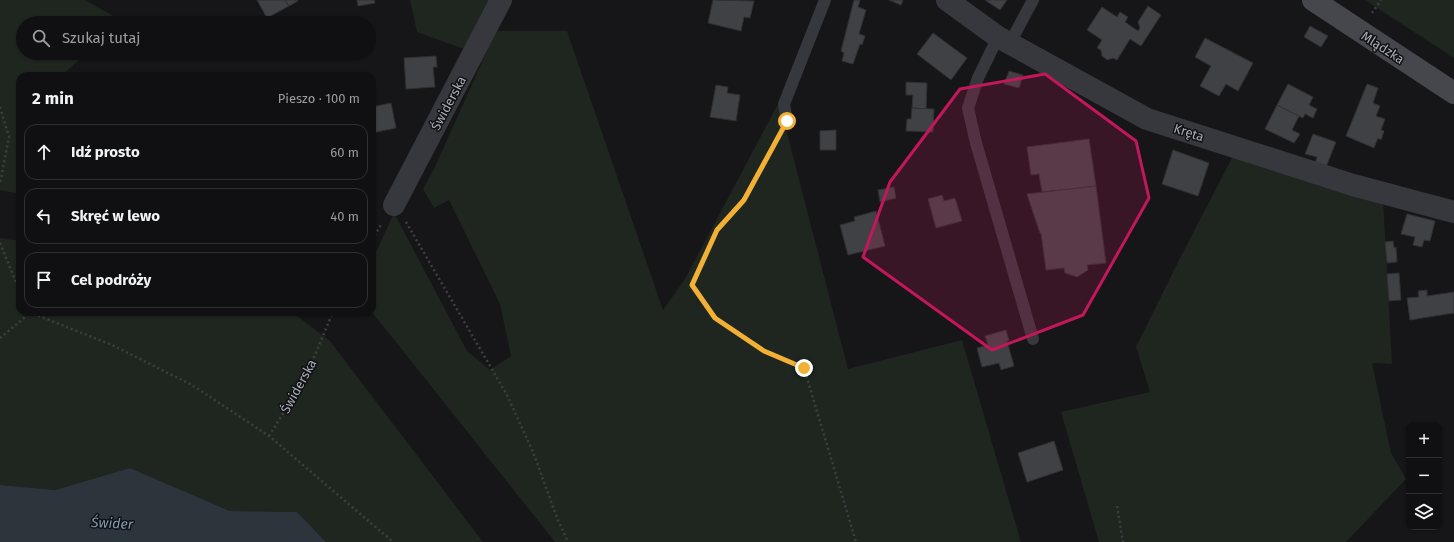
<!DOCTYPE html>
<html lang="pl">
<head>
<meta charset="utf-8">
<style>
	:root { --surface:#101012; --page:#1e1e20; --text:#f1f3f6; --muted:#9c9d9f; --line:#303032 }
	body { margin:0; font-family:"Fira Sans",sans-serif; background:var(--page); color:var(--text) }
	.controls { position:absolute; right:12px; bottom:12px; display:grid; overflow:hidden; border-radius:8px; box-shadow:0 1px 3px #0004 }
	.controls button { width:36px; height:36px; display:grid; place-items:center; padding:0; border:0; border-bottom:1px solid var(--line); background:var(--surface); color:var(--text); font:20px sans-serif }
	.stop { position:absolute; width:12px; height:12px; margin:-9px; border:3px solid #f2b134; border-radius:50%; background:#fff }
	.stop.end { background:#f2b134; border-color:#fff; box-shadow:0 1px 4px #0008 }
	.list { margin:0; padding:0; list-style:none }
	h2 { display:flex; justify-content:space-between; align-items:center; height:52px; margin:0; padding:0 16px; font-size:17px }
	h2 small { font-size:13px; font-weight:400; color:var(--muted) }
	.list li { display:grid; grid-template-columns:26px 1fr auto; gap:12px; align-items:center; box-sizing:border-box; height:56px; margin:0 8px 8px; padding:0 8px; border:1px solid var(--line); border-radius:12px }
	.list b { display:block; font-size:15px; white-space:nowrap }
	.list em { font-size:13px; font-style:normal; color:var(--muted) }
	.icon { flex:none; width:22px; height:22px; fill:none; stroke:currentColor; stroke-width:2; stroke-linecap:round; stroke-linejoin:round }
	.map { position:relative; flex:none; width:1454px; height:542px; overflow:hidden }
	.search { position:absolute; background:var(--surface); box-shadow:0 1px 3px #0004; left:16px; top:16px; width:360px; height:44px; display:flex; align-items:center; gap:10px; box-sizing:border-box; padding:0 14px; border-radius:22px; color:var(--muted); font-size:15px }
	.panel { position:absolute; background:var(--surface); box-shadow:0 1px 3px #0004; left:16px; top:72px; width:360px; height:244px; border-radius:12px }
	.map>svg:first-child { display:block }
</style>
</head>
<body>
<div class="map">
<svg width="1454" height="542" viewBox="0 0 1454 542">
	<rect width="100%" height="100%" fill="#161618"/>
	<g fill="#1e261f">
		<path d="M0 0H85L122 21 121 23H23V53H87L61 76H20V194L0 190Z"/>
		<path d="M410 0H491L464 49 417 32Z"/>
		<path d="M1365 0H1454V58Z"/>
		<path d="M496 31H567L663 310 685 279 779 102 848 369 962 340 1021 542H555L372 312V261L394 213 467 351 490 370 511 356 500 304 449 200 434 208 423 189 434 169Z"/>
		<path d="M1233 156 1383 199 1392 364 1372 363 1391 453 1406 479 1346 542H1099L1061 412 1150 392 1136 347 1179 260Z"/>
		<path d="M0 238 20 241V312H292L330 341 483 542H326L297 512 230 511 130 468 55 490 0 485Z"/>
	</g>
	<path fill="#2c353c" d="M130 468 230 511 297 512 326 542H0V485L55 490Z"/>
	<g fill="#404145" stroke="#303034">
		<path d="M257 0H285L289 6 267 18Z"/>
		<path d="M285 0H297L298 1 289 6Z"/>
		<path d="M357 0H374L375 3 358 6Z"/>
		<path d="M713 0 754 1 750 18 744 17 741 31 708 23Z"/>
		<path d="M854 0H860L858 7 866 10 859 34 865 36 862 45 860 44 853 64 842 61 844 53 841 51Z"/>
		<path d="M889 0H903L901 5Z"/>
		<path d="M985 0H1007L1000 10Z"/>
		<path d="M1148 6 1161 15 1141 46 1130 39 1117 60 1113 58 1107 60 1102 56 1101 50 1097 48 1102 40 1087 30 1102 7 1117 17 1120 12 1128 17 1125 22 1138 31 1140 28 1138 22Z"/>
		<path d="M1310 26 1328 36 1321 47 1304 37Z"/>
		<path d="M933 33 967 58 951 80 917 54Z"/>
		<path d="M1205 38 1253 63 1238 91 1226 84 1219 96 1200 86 1211 66 1195 57Z"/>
		<path d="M436 56 437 67H433L435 87 406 89 404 58Z"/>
		<path d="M1009 71 1023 75 1019 88 1004 84Z"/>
		<path d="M906 82 927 83 926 109 912 108 913 95H906Z"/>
		<path d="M1288 84 1313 97 1309 105 1317 109 1313 118 1305 114 1303 118 1277 105Z"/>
		<path d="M1367 84 1378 88 1373 103 1380 106 1376 116 1385 119 1381 130 1384 131 1381 140 1378 138 1374 148 1346 136Z"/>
		<path d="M716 85 728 87 727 93 740 95 736 121 710 117Z"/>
		<path d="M391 103 396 128 372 133V107Z"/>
		<path d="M1277 105 1299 116 1292 130 1300 134 1294 143 1265 129Z"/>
		<path d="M912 108 934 109 933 132 906 131 907 119H911Z"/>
		<path d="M836 130V150H820V131Z"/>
		<path d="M1313 134 1336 142 1326 167 1315 164 1317 157 1305 154Z"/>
		<path d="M1089 139 1096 186 1042 192 1039 174 1031 175 1027 147Z"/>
		<path d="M1173 150 1209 163 1198 196 1162 184Z"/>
		<path d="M1096 186 1106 263 1087 265 1088 270 1077 277 1065 273 1064 268 1046 270 1041 233H1040L1027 194Z"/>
		<path d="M894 187 896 198 880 202 878 190Z"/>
		<path d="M942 195 944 201 955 198 962 221 936 228 928 199Z"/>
		<path d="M876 211 885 246 848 255 840 225 855 221 854 217Z"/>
		<path d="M1407 214 1435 221 1430 241 1424 240 1422 247 1413 245 1415 237 1401 234Z"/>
		<path d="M1393 241 1394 248 1396 247 1397 262 1387 263 1385 242Z"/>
		<path d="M1399 273 1401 300 1389 301 1387 274Z"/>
		<path d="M1427 290V296L1454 292V313L1410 320 1407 298 1419 297 1418 291Z"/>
		<path d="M1006 330 1009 341H1007L1014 366 1001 370 999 363 982 367 977 348 988 345 985 336Z"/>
		<path d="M1054 441 1063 470 1027 482 1018 453Z"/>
	</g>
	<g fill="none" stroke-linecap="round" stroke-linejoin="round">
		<g stroke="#3d3f44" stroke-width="2.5" stroke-dasharray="2 3" stroke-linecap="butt">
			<path d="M1372 13 1381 0"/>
			<path d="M0 107 9 137 0 184"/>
			<path d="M779 135 744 201 717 230 693 285 715 318 764 351 804 368 856 542"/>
			<path d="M406 222 507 395 533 452 557 518 568 542"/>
			<path d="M372 240 382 223"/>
			<path d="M0 243 20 292"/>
			<path d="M29 312 112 345 192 385 269 436 393 542"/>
			<path d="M0 338 30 313"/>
			<path d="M269 436 306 376 333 312"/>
			<path d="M1117 506 1123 542"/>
		</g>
		<g stroke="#37383d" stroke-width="12">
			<path d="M998 37 978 78 968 108 976 143 1033 339"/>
			<path d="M1010 43 1033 0"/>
			<path d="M787 121 784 104 825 0"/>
		</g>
		<g stroke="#37383d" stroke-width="22">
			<path d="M947 0 998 37 1147 119 1353 185 1454 212"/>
			<path d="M394 205 501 0"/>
		</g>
		<path stroke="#45474d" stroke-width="22" d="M1313 0 1454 93"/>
	</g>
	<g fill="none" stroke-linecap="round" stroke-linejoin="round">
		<path stroke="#f2b134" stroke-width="5" d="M787 121 744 200 717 230 692 285 715 318 764 351 804 368"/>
	</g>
	<path fill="#c2185b" fill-opacity="0.2" stroke="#c2185b" stroke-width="3" stroke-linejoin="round" d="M1045 74 1136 141 1149 198 1083 315 992 350 863 257 890 182 960 89Z"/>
	<g text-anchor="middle" stroke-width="3" stroke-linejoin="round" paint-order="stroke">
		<g font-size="13" fill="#a8adb8" stroke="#111113">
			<text transform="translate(1383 47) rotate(33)" y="5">Mlądzka</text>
			<text transform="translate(448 103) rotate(-62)" y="5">Świderska</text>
			<text transform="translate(1189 132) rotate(18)" y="5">Kręta</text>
			<text transform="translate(298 386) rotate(-61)" y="5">Świderska</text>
		</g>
		<g font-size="14" font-style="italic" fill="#7f9bb3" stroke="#111113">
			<text transform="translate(112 523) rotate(3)" y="5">Świder</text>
		</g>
	</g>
</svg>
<div class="controls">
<button>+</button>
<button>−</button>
<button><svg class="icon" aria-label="layers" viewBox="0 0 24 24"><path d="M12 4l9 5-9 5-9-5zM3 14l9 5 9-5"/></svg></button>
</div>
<div class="stop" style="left:787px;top:121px"></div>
<div class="stop end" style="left:804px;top:368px"></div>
<div class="search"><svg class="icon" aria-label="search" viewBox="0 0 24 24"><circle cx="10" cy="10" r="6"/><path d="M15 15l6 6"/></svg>Szukaj tutaj</div>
<section class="panel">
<h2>2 min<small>Pieszo · 100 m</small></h2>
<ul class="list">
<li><svg class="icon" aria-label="ahead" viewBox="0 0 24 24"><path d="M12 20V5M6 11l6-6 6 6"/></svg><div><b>Idź prosto</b></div><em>60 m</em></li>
<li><svg class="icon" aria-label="left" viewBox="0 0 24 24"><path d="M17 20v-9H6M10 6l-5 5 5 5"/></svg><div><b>Skręć w lewo</b></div><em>40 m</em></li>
<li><svg class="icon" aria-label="arrive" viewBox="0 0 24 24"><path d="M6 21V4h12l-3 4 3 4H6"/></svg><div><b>Cel podróży</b></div></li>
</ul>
</section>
</div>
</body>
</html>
